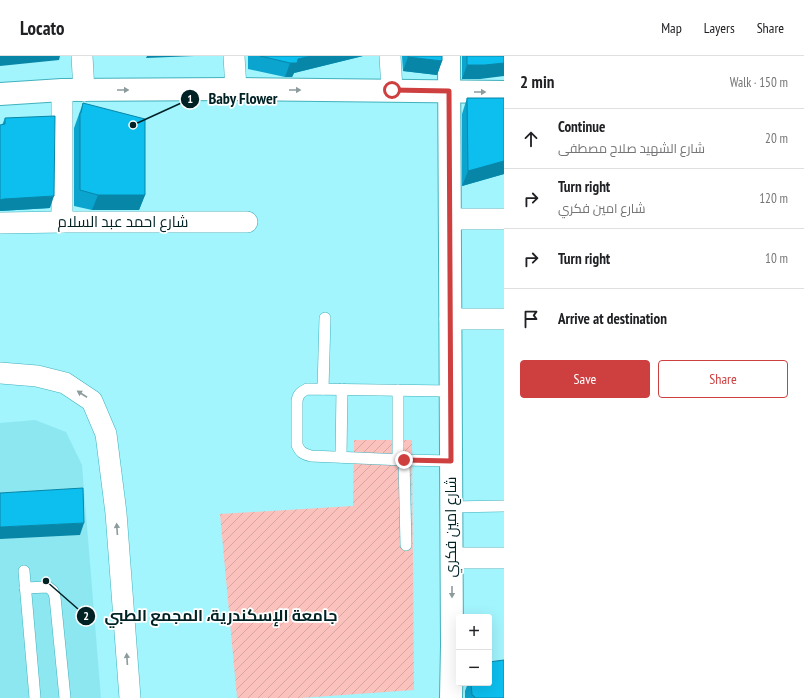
<!DOCTYPE html>
<html lang="en">
<head>
<meta charset="utf-8">
<style>
	:root { --surface:#fff; --page:#f2f2f2; --text:#202124; --muted:#757577; --line:#e0e0e0; --accent:#ce3f40 }
	body { margin:0; font-family:"PT Sans Narrow",Cairo,sans-serif; background:var(--page); color:var(--text) }
	.controls { position:absolute; right:12px; bottom:12px; display:grid; overflow:hidden; border-radius:4px; box-shadow:0 4px 16px #0002 }
	.controls button { width:36px; height:36px; display:grid; place-items:center; padding:0; border:0; border-bottom:1px solid var(--line); background:var(--surface); color:var(--text); font:20px sans-serif }
	.stop { position:absolute; width:12px; height:12px; margin:-9px; border:3px solid #ce3f40; border-radius:50%; background:#fff }
	.stop.end { background:#ce3f40; border-color:#fff; box-shadow:0 1px 4px #0008 }
	.list { margin:0; padding:0; list-style:none }
	h2 { display:flex; justify-content:space-between; align-items:center; height:52px; margin:0; padding:0 16px; font-size:17px }
	h2 small { font-size:13px; font-weight:400; color:var(--muted) }
	.list li { display:grid; grid-template-columns:26px 1fr auto; gap:12px; align-items:center; box-sizing:border-box; height:60px; padding:0 16px; border-top:1px solid var(--line) }
	.list b { display:block; font-size:15px; white-space:nowrap }
	.list p { margin:0; font-size:13px; white-space:nowrap; color:var(--muted) }
	.list em { font-size:13px; font-style:normal; color:var(--muted) }
	.actions { display:flex; gap:8px; padding:12px 16px }
	.actions a { flex:1; padding:9px 0; border:1px solid var(--accent); border-radius:4px; text-align:center; font-size:14px; color:var(--accent) }
	.actions .main { background:var(--accent); color:#fff }
	.icon { flex:none; width:22px; height:22px; fill:none; stroke:currentColor; stroke-width:2; stroke-linecap:round; stroke-linejoin:round }
	.map { position:relative; flex:none; width:504px; height:642px; overflow:hidden }
	header { display:flex; align-items:center; gap:24px; box-sizing:border-box; height:56px; padding:0 20px; background:var(--surface); border-bottom:1px solid var(--line) }
	header strong { font-size:19px }
	nav { display:flex; gap:22px; margin-inline-start:auto; font-size:14px }
	main { display:flex }
	aside { flex:1; background:var(--surface) }
	.map>svg:first-child { display:block }
</style>
</head>
<body>
<header>
<strong>Locato</strong>
<nav><a>Map</a><a>Layers</a><a>Share</a></nav>
</header>
<main>
<div class="map">
<svg width="504" height="642" viewBox="0 0 504 642">
	<defs>
		<pattern id="garden-furrows" width="10" height="10" patternUnits="userSpaceOnUse"><rect width="10" height="10" fill="#fbc2bd"/><path d="M-1 1l2-2M0 10L10 0M9 11l2-2" fill="none" stroke="#d5a6a2"/></pattern>
	</defs>
	<rect width="100%" height="100%" fill="#a2f4fd"/>
	<path fill="#8de7f1" d="M35 364 66 376 82 409 101 642H0V367Z"/>
	<path fill="url(#garden-furrows)" d="M354 384H412L414 634 300 642H237L220 458 353 450Z"/>
	<g fill="none" stroke-linecap="round" stroke-linejoin="round">
		<defs>
			<g id="lane">
				<path d="M323 333 325 262"/>
				<path d="M451 335 307 333C301 336 298 338 297 345V389C300 396 303 398 311 400L404 404 451 405"/>
				<path d="M341 401 342 333"/>
				<path d="M398 404V334"/>
				<path d="M404 404 406 489"/>
				<path d="M451 451 504 450"/>
				<path d="M24 515 35 642"/>
				<path d="M25 532 48 531 53 535 55 541 65 642"/>
			</g>
			<g id="street">
				<path d="M82 0 84 35"/>
				<path d="M234 0 236 33"/>
				<path d="M390 0 392 34"/>
				<path d="M62 34V166"/>
				<path d="M450 163H504"/>
				<path d="M0 167 62 166H247"/>
				<path d="M450 263H504"/>
				<path d="M0 317 37 320 65 327 92 345 106 378 116 457 130 642"/>
				<path d="M452 502H504"/>
			</g>
			<g id="secondary">
				<path d="M449 0 452 590 451 642"/>
				<path d="M0 38 62 34 236 33 504 36"/>
			</g>
		</defs>
		<use href="#lane" stroke="#41b1bc" stroke-width="12"/>
		<use href="#street" stroke="#41b1bc" stroke-width="22"/>
		<use href="#secondary" stroke="#41b1bc" stroke-width="24"/>
		<use href="#lane" stroke="#fff" stroke-width="11"/>
		<use href="#street" stroke="#fff" stroke-width="21"/>
		<use href="#secondary" stroke="#fff" stroke-width="22"/>
	</g>
	<g fill="#0aa4ce">
		<path d="M248 0H363L294 17 292 21H285L248 13Z"/>
		<path d="M402 0H442V5L437 19 403 15Z"/>
		<path d="M462 0H504L480 23H462Z"/>
		<path d="M467 42H504V118L462 130V58Z"/>
		<path d="M83 47 145 139 139 154H92L74 150V72Z"/>
		<path d="M5 62 50 152 0 155V69H2Z"/>
		<path d="M468 627H489L504 642H465V635Z"/>
	</g>
	<g fill="#0886a7">
		<path d="M0 0H60L59 4 0 10Z"/>
		<path d="M147 0H194L146 2Z"/>
		<path d="M311 0H363L294 17 292 21H285L290 7 298 3Z"/>
		<path d="M408 1 442 5 437 19 403 15Z"/>
		<path d="M504 7V20L480 23H462L467 9Z"/>
		<path d="M504 105V118L462 130 468 115Z"/>
		<path d="M98 139H145L139 154H92Z"/>
		<path d="M54 140 50 152 0 155V144L4 143Z"/>
		<path d="M84 467 80 479 0 483V471Z"/>
	</g>
	<g fill="#0cbfef" stroke="#0886a7">
		<path d="M260 0H311L298 3 297 7H290Z"/>
		<path d="M408 0H442V5L408 1Z"/>
		<path d="M467 0H504V7L485 9H467Z"/>
		<path d="M467 42H504V105L468 115Z"/>
		<path d="M83 47 145 63V139H98L80 134V57H81Z"/>
		<path d="M55 60 54 140 4 143 0 144V69L5 68V62Z"/>
		<path d="M83 432 84 467 0 471V437Z"/>
		<path d="M504 604V642H475L474 640 472 639 471 627H489V606Z"/>
	</g>
	<defs><path id="oneway-solid" d="M-6-.8H1V-3.2L6.5 0L1 3.2V.8H-6Z"/></defs>
	<g fill="#8c9c9d">
		<use href="#oneway-solid" transform="translate(123 34)"/>
		<use href="#oneway-solid" transform="translate(295 34)"/>
		<use href="#oneway-solid" transform="translate(480 36)"/>
		<use href="#oneway-solid" transform="translate(82 338) rotate(-147)"/>
		<use href="#oneway-solid" transform="translate(117 473) rotate(-94)"/>
		<use href="#oneway-solid" transform="translate(452 536) rotate(90)"/>
		<use href="#oneway-solid" transform="translate(127 603) rotate(-94)"/>
	</g>
	<g fill="none" stroke-linecap="round" stroke-linejoin="round">
		<path stroke="#ce3f40" stroke-width="5" d="M392 34 449 35 451 405 404 404"/>
	</g>
	<g text-anchor="middle" stroke-width="3.5" stroke-linejoin="round" paint-order="stroke">
		<g font-size="15" fill="#002225" stroke="#fff">
			<text x="123" y="171">شارع احمد عبد السلام</text>
			<text transform="translate(451 471) rotate(-90)" y="5">شارع امين فكري</text>
		</g>
	</g>
	<path fill="none" stroke="#002225" stroke-width="1.5" d="M133 69L190 43M46 525L86 560"/>
	<g fill="#002225" stroke="#fff" stroke-width="1.5">
		<circle cx="133" cy="69" r="4"/>
		<circle cx="46" cy="525" r="4"/>
		<circle cx="190" cy="43" r="10"/>
		<circle cx="86" cy="560" r="10"/>
	</g>
	<g font-size="12" text-anchor="middle" font-weight="bold" fill="#fff">
		<text x="190" y="47">1</text>
		<text x="86" y="564">2</text>
	</g>
	<g font-size="16" text-anchor="middle" font-weight="bold" fill="#002225" stroke="#fff" stroke-width="3.5" stroke-linejoin="round" paint-order="stroke">
		<text x="243" y="48">Baby Flower</text>
		<text x="221" y="565">جامعة الإسكندرية، المجمع الطبي</text>
	</g>
</svg>
<div class="controls">
<button>+</button>
<button>−</button>
</div>
<div class="stop" style="left:392px;top:34px"></div>
<div class="stop end" style="left:404px;top:404px"></div>
</div>
<aside>
<h2>2 min<small>Walk · 150 m</small></h2>
<ul class="list">
<li><svg class="icon" aria-label="ahead" viewBox="0 0 24 24"><path d="M12 20V5M6 11l6-6 6 6"/></svg><div><b>Continue</b><p>شارع الشهيد صلاح مصطفى</p></div><em>20 m</em></li>
<li><svg class="icon" aria-label="right" viewBox="0 0 24 24"><path d="M7 20v-9h11M14 6l5 5-5 5"/></svg><div><b>Turn right</b><p>شارع امين فكري</p></div><em>120 m</em></li>
<li><svg class="icon" aria-label="right" viewBox="0 0 24 24"><path d="M7 20v-9h11M14 6l5 5-5 5"/></svg><div><b>Turn right</b></div><em>10 m</em></li>
<li><svg class="icon" aria-label="arrive" viewBox="0 0 24 24"><path d="M6 21V4h12l-3 4 3 4H6"/></svg><div><b>Arrive at destination</b></div></li>
</ul>
<div class="actions"><a class="main">Save</a><a>Share</a></div>
</aside>
</main>
</body>
</html>
